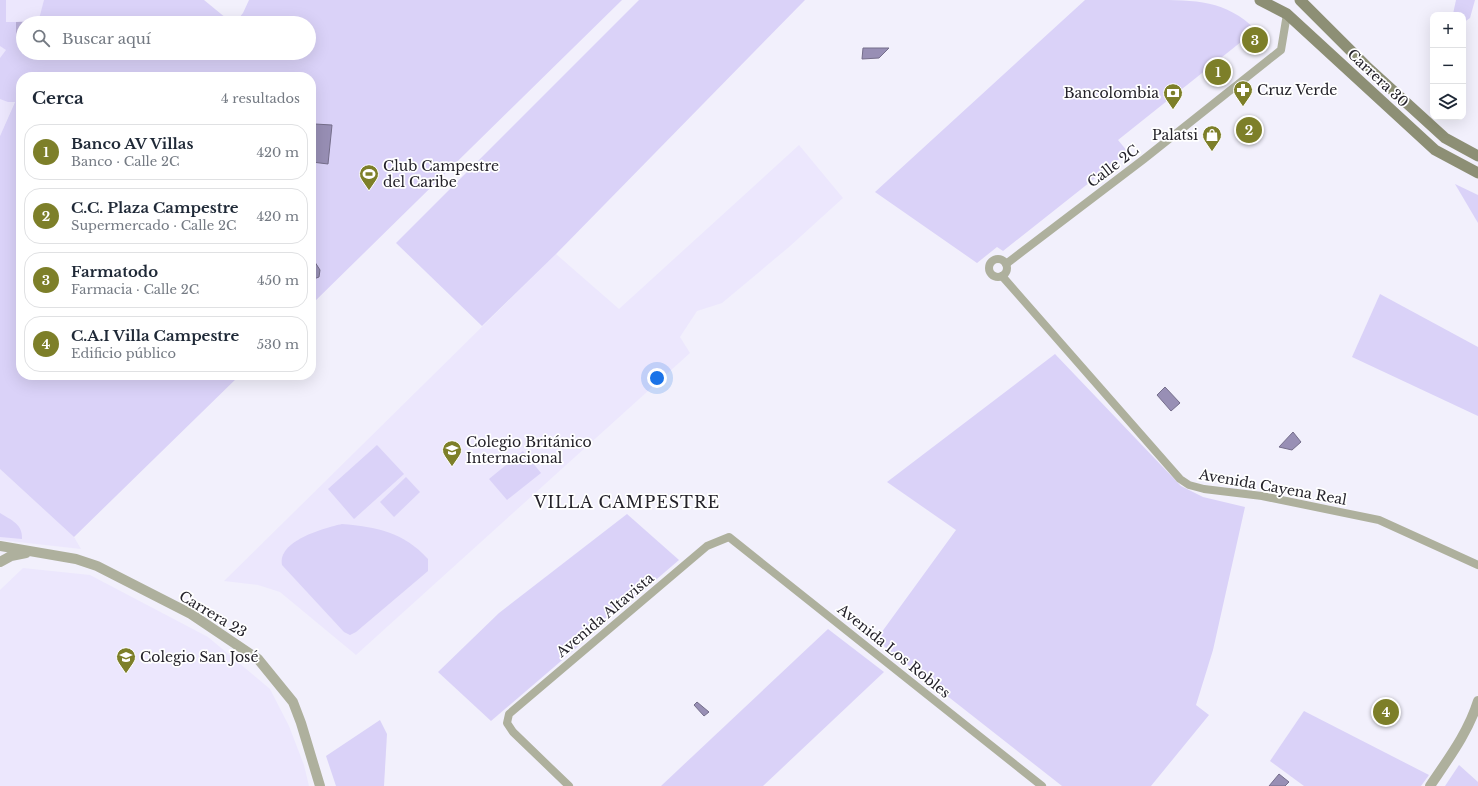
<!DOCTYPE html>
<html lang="es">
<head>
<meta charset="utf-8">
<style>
	:root { --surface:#fff; --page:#f6f6f7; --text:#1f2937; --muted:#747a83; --line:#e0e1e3; --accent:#7d7f29 }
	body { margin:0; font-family:"Libre Baskerville",serif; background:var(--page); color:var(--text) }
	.controls { position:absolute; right:12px; top:12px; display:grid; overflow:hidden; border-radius:8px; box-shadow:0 4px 16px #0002 }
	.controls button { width:36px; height:36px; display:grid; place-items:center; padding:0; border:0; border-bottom:1px solid var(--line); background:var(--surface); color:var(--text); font:20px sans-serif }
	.you { position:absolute; left:657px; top:378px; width:14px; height:14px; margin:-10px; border:3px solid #fff; border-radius:50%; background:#1a73e8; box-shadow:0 0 0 6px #1a73e833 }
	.badge { display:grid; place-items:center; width:26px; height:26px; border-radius:50%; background:var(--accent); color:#fff; font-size:13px; font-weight:700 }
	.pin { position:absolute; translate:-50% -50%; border:2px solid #fff; box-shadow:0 1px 4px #0006 }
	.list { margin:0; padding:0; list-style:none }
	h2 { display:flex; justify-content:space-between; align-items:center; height:52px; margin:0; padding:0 16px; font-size:17px }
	h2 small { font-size:13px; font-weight:400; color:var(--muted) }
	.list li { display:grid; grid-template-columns:26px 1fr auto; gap:12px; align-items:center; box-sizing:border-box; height:56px; margin:0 8px 8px; padding:0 8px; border:1px solid var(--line); border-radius:16px }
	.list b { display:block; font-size:15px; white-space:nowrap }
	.list p { margin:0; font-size:13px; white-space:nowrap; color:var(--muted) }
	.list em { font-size:13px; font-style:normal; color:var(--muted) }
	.icon { flex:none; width:22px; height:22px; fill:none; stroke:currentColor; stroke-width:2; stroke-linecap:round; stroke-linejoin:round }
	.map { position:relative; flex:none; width:1478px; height:786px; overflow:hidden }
	.search { position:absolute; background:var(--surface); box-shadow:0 4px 16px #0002; left:16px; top:16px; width:300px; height:44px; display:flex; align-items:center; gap:10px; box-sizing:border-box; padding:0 14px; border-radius:22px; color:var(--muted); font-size:15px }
	.panel { position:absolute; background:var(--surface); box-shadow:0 4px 16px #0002; left:16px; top:72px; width:300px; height:308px; border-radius:16px }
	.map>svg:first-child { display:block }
</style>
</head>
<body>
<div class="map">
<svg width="1478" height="786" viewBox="0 0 1478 786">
	<rect width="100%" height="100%" fill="#f2f0fc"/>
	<g fill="#ece7fd">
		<path d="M0 0H58L48 23H23L21 87 0 136Z"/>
		<path d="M799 145 843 198 789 247 722 303 697 311 680 337 690 353 356 655 280 592 258 585 224 581 556 254 619 309Z"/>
		<path d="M0 469 74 537 81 549 0 540Z"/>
		<path d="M23 568 90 575 208 637 270 689 289 726 304 765 309 786H0V590Z"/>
	</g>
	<g fill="#dad2f8">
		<path d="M0 0H6V22H16V39L23 37V53H309V23H235L243 13 249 0H622L311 305V77H21V375H240L74 537 0 469V136L15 102H8L0 99V58L6 50 0 46Z"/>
		<path d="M44 0H204L232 23H38Z"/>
		<path d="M639 0H805L556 254 482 326 396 243Z"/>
		<path d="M1085 0C1108 0 1131 0 1154 0 1195 0 1226 0 1256 30L1118 140 1128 152 1003 251 997 247 977 263 875 192Z"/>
		<path d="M1456 0H1475L1470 18 1463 23V15L1453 14Z"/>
		<path d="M1455 184 1478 195V223Z"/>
		<path d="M1380 294 1478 347V416L1352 357Z"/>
		<path d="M1055 354 1181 486 1203 497 1245 507 1213 650 1196 705 1209 715 1151 786H1062L876 640 956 530 887 482Z"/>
		<path d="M377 445 404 474 354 519 328 489Z"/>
		<path d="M523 451 541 473 507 500 489 479Z"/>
		<path d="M406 477 420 492 394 517 380 502Z"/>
		<path d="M0 513C11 520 23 524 22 539L0 537Z"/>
		<path d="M627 514 679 560 491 721 438 672 499 613Z"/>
		<path d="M342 524C377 527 403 532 428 559V571L356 632 350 635 344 632 282 565C277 541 324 528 342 524Z"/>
		<path d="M828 629 884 672 763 786H661Z"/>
		<path d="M1304 711 1429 775 1421 786H1304L1270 761Z"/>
		<path d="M380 720 387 734 384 786H336L326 756Z"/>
		<path d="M1459 765 1478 782V786H1445Z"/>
	</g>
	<path fill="#b8aed6" d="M39 21 38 23H23V37L16 39V22Z"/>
	<g fill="#988fb5" stroke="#756e8b">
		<path d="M863 48H889L879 58 862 59Z"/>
		<path d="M315 124 332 125 328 164 312 162Z"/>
		<path d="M311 256 320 270 319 277 311 280Z"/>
		<path d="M1165 387 1180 403 1171 411 1157 395Z"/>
		<path d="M1293 432 1301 442 1292 450 1279 447Z"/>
		<path d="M697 702 709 712 704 716 694 705Z"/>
		<path d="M1279 774 1289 782 1285 786H1269Z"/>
	</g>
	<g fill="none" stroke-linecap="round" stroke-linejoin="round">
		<g stroke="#aeb09d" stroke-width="8">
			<circle cx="998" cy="268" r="9"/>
			<path d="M1006 264 1144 159 1281 50 1287 14"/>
			<path d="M1002 276 1180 479 1189 485 1204 489 1262 496 1379 520 1478 565"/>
			<path d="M569 786 513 732 507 723 509 714 707 546 729 537 1042 786"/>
		</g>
		<g stroke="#aeb09d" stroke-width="10">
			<path d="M0 546 76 559 97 566 191 614 258 659 293 702 301 723 320 786"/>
			<path d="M0 562 11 556 26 553"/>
			<path d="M1430 786C1448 759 1468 733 1478 701"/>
		</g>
		<g stroke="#8d8f75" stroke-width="11">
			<path d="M1260 0 1287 14 1435 150 1478 173"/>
			<path d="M1300 0 1366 66 1445 138 1478 156"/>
		</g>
	</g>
	<defs>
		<symbol id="pharmacy-pin" viewBox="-11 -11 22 30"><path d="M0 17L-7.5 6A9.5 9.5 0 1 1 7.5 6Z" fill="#7d7f29" stroke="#fff"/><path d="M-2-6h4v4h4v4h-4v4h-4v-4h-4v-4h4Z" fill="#fff"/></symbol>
		<symbol id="bank-pin" viewBox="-11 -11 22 30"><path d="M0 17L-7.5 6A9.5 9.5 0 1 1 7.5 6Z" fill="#7d7f29" stroke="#fff"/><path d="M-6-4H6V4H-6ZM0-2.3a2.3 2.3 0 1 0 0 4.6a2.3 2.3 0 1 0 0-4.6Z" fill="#fff"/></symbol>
		<symbol id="shop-pin" viewBox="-11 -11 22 30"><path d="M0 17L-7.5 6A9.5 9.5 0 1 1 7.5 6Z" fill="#7d7f29" stroke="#fff"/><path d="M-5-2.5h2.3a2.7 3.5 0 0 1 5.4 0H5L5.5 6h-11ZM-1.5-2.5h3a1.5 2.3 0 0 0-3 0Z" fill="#fff"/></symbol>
		<symbol id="stadium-pin" viewBox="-11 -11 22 30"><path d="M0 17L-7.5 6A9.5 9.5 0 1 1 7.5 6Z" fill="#7d7f29" stroke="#fff"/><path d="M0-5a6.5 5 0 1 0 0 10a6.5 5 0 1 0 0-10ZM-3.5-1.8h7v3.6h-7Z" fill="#fff"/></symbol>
		<symbol id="school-pin" viewBox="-11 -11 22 30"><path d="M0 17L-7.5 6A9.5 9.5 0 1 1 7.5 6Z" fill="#7d7f29" stroke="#fff"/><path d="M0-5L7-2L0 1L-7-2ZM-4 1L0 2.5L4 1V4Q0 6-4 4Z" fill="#fff"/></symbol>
	</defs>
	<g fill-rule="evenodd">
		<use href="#pharmacy-pin" x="1232" y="79" width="22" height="30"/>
		<use href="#bank-pin" x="1162" y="82" width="22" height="30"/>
		<use href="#shop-pin" x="1201" y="124" width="22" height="30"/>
		<use href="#stadium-pin" x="358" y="163" width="22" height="30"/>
		<use href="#school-pin" x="441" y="439" width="22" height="30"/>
		<use href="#school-pin" x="115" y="646" width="22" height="30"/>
	</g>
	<g text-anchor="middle" stroke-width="3.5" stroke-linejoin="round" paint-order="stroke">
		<g font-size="14" fill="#24222a" stroke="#fff">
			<text transform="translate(1378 78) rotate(43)" y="5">Carrera 30</text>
			<text transform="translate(1113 166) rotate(-37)" y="5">Calle 2C</text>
			<text transform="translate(1273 487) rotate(10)" y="5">Avenida Cayena Real</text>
			<text transform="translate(213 614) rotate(31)" y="5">Carrera 23</text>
			<text transform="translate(605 615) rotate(-40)" y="5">Avenida Altavista</text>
			<text transform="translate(894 651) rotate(39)" y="5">Avenida Los Robles</text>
		</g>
		<g font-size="14" fill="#24222a" stroke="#fff" text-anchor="start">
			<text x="1257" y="95">Cruz Verde</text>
			<text x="1159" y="98" text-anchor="end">Bancolombia</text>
			<text x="1198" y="140" text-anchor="end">Palatsi</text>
			<text x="383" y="171">Club Campestre<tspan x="383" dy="16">del Caribe</tspan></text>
			<text x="466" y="447">Colegio Británico<tspan x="466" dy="16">Internacional</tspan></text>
			<text x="140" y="662">Colegio San José</text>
		</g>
		<g font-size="16" letter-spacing="1" fill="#24222a" stroke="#fff">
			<text x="627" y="508">VILLA CAMPESTRE</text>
		</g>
	</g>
</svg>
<div class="controls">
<button>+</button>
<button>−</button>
<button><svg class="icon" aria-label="layers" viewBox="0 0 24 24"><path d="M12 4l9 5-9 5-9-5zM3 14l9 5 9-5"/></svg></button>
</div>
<div class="you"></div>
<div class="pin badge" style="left:1218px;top:72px">1</div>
<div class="pin badge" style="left:1249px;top:130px">2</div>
<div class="pin badge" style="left:1255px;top:40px">3</div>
<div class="pin badge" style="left:1386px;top:712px">4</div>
<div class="search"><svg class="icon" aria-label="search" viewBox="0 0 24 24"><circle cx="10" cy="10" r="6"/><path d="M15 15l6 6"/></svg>Buscar aquí</div>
<section class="panel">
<h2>Cerca<small>4 resultados</small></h2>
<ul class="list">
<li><span class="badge">1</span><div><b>Banco AV Villas</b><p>Banco · Calle 2C</p></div><em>420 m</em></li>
<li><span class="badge">2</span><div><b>C.C. Plaza Campestre</b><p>Supermercado · Calle 2C</p></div><em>420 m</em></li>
<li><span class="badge">3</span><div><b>Farmatodo</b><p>Farmacia · Calle 2C</p></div><em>450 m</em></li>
<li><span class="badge">4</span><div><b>C.A.I Villa Campestre</b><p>Edificio público</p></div><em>530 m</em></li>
</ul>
</section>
</div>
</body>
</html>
